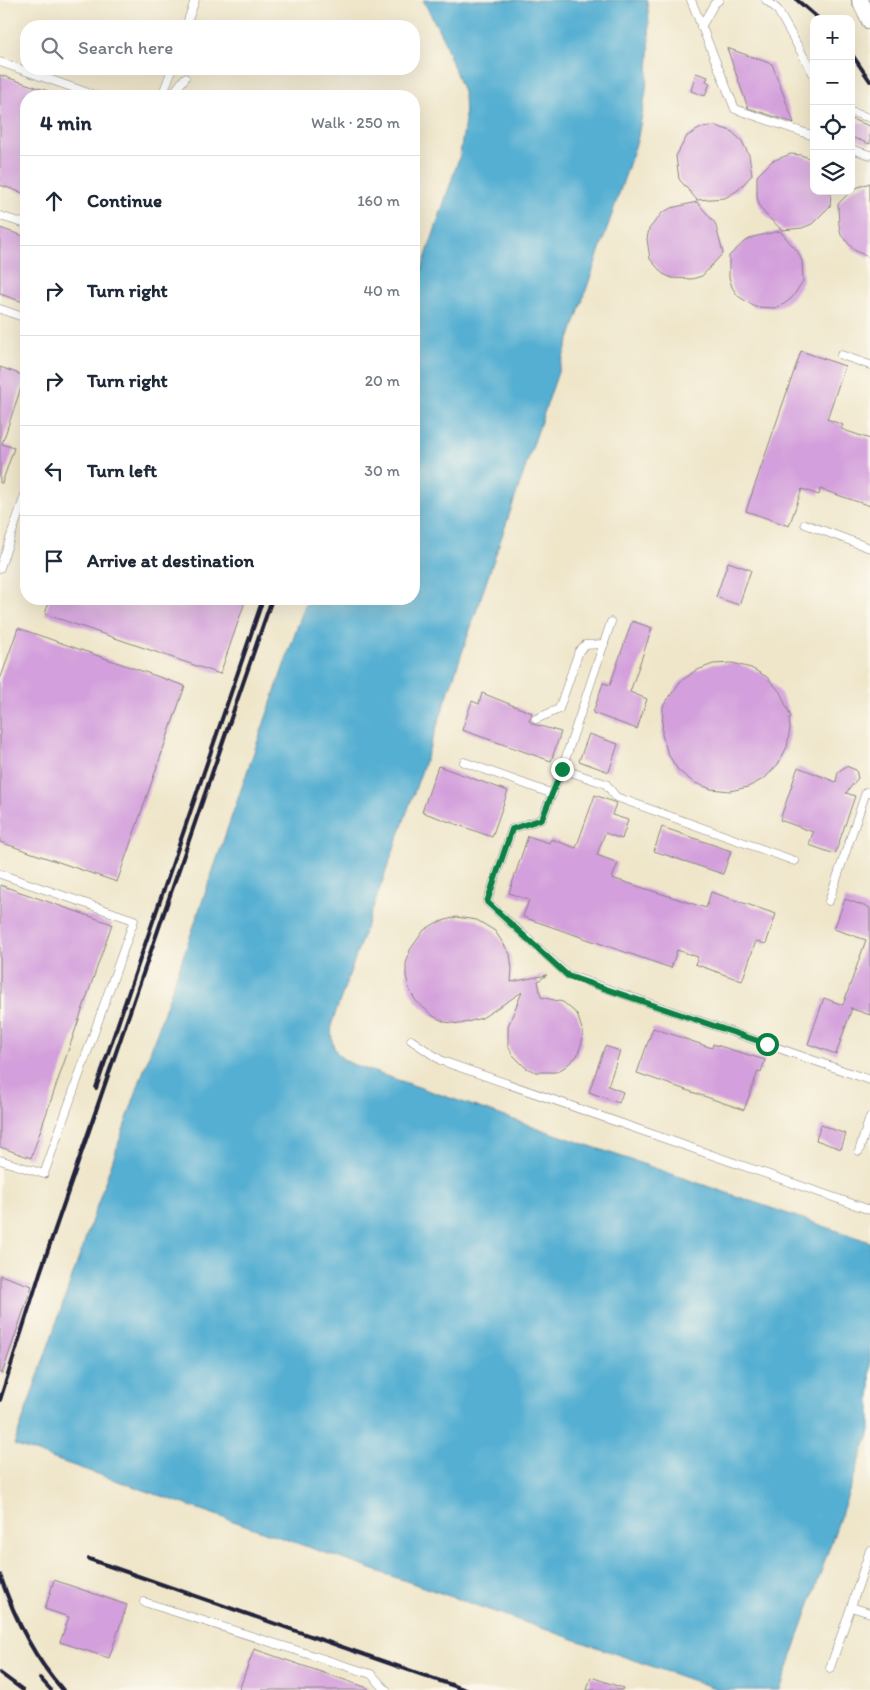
<!DOCTYPE html>
<html lang="en">
<head>
<meta charset="utf-8">
<style>
	:root { --surface:#fff; --page:#f2f2f3; --text:#1f2937; --muted:#747a83; --line:#e0e1e3 }
	body { margin:0; font-family:Itim,sans-serif; background:var(--page); color:var(--text) }
	.controls { position:absolute; right:15px; top:15px; display:grid; overflow:hidden; border-radius:10px; box-shadow:0 5px 20px #0002 }
	.controls button { width:45px; height:45px; display:grid; place-items:center; padding:0; border:0; border-bottom:1px solid var(--line); background:var(--surface); color:var(--text); font:25px sans-serif }
	.stop { position:absolute; width:15px; height:15px; margin:-11px; border:4px solid #0b8043; border-radius:50%; background:#fff }
	.stop.end { background:#0b8043; border-color:#fff; box-shadow:0 1px 5px #0008 }
	.list { margin:0; padding:0; list-style:none }
	h2 { display:flex; justify-content:space-between; align-items:center; height:65px; margin:0; padding:0 20px; font-size:21px }
	h2 small { font-size:16px; font-weight:400; color:var(--muted) }
	.list li { display:grid; grid-template-columns:32px 1fr auto; gap:15px; align-items:center; box-sizing:border-box; height:90px; padding:0 20px; border-top:1px solid var(--line) }
	.list b { display:block; font-size:19px; white-space:nowrap }
	.list em { font-size:16px; font-style:normal; color:var(--muted) }
	.icon { flex:none; width:28px; height:28px; fill:none; stroke:currentColor; stroke-width:2; stroke-linecap:round; stroke-linejoin:round }
	.map { position:relative; flex:none; width:870px; height:1690px; overflow:hidden }
	.search { position:absolute; background:var(--surface); box-shadow:0 5px 20px #0002; left:20px; top:20px; width:400px; height:55px; display:flex; align-items:center; gap:12px; box-sizing:border-box; padding:0 18px; border-radius:20px; color:var(--muted); font-size:19px }
	.panel { position:absolute; background:var(--surface); box-shadow:0 5px 20px #0002; left:20px; top:90px; width:400px; height:515px; border-radius:20px }
	.map>svg:first-child { display:block }
</style>
</head>
<body>
<div class="map">
<svg width="870" height="1690" viewBox="0 0 870 1690">
	<rect width="100%" height="100%" fill="#fbf7ec"/>
	<filter id="ink" filterUnits="userSpaceOnUse"><feTurbulence type="fractalNoise" baseFrequency=".02" numOctaves="2"/><feDisplacementMap in="SourceGraphic" scale="10" xChannelSelector="R" yChannelSelector="G"/><feConvolveMatrix kernelMatrix="1 2 1 2 8 2 1 2 1" color-interpolation-filters="sRGB"/></filter>
	<filter id="wash" filterUnits="userSpaceOnUse"><feTurbulence type="fractalNoise" baseFrequency=".0096" numOctaves="4" result="noise"/><feDisplacementMap in="SourceGraphic" scale="20" xChannelSelector="R" yChannelSelector="G"/><feGaussianBlur stdDeviation="1.12" result="paint"/><feColorMatrix in="noise" values="0 0 0 0 0 0 0 0 0 0 0 0 0 0 0 0 0 1.4 0 .05"/><feComposite in="paint" operator="in"/></filter>
	<g filter="url(#wash)">
		<rect width="100%" height="100%" fill="#efe6ca"/>
		<path fill="#54afd2" stroke="#3b6886" d="M423 0H647C653 51 647 92 637 141L422 770 332 1023C330 1046 334 1057 357 1066L870 1242V1431L780 1690H720L14 1445 307 599H414V292L460 155 465 121 464 95 443 38Z"/>
		<g id="blocks">
			<g fill="#d39fdc">
				<path d="M727 48 772 64 794 123 748 108Z"/>
				<path d="M696 73 708 77 706 81 710 83 705 96 691 91Z"/>
				<path d="M0 75 57 94 26 96V194L0 185Z"/>
				<path d="M851 119 870 126V144L851 137Z"/>
				<path d="M716 126 731 131 742 141 749 155 752 175 738 190 725 198 697 200 679 179 676 156 687 136 701 128Z"/>
				<path d="M791 154 801 155 814 160V191H831L830 206 812 224 802 228 782 230 766 215 760 207 757 197V176L772 161Z"/>
				<path d="M870 183V258L854 250 841 235 839 225 838 204 853 189Z"/>
				<path d="M697 202 715 223 723 253 702 276 692 279 672 278 663 274 650 259 647 239 649 229 662 213 671 208Z"/>
				<path d="M0 228 26 237V303L0 294Z"/>
				<path d="M780 231 798 252 802 261 803 281 792 298 784 304 775 308 755 307 738 296 732 287 729 277V256L744 242 753 237Z"/>
				<path d="M801 351 845 366 827 419 843 425 841 429 870 439V506L820 489 819 495 802 489 789 526 746 511Z"/>
				<path d="M0 367 25 376 2 444 14 448 2 483H0Z"/>
				<path d="M728 562 751 570 739 605 716 597Z"/>
				<path d="M50 599H246L220 674 45 614Z"/>
				<path d="M632 621 652 628 630 692 647 699 637 729 593 713 603 683 610 685Z"/>
				<path d="M18 628 185 686 117 882 0 842V680Z"/>
				<path d="M732 663 751 668 767 677 780 692 791 717 789 718 790 728 787 747 778 764 765 778 748 787 730 791 711 789 693 782 678 770 668 754 662 735 663 706 680 682 695 671 713 664Z"/>
				<path d="M482 693 532 713 529 721 533 724 561 732 551 761 462 730 472 701 479 704Z"/>
				<path d="M589 734 618 744 609 772 579 761Z"/>
				<path d="M438 766 508 791 492 837 422 812Z"/>
				<path d="M846 766 856 770 858 778 846 793 855 796 835 854 809 845 813 832 780 820 798 767 836 782 838 772Z"/>
				<path d="M595 795 616 803 612 815 628 820 622 839 605 833 597 855 618 863 612 878 706 908 711 892 776 914 766 944 756 941 742 981 695 964 698 957 677 950 671 968 523 917 529 900 509 893 528 836 549 843 551 839 576 848Z"/>
				<path d="M662 827 731 851 723 874 654 851Z"/>
				<path d="M0 885 112 924 31 1158 0 1147Z"/>
				<path d="M845 899 870 908V1015L850 1008H852L836 1054 808 1044 824 998 843 1005 866 940 834 929Z"/>
				<path d="M456 917 477 920 495 931 510 954 512 969 511 982 547 975 538 981 541 997 563 1002 577 1014 583 1032 582 1042 577 1056 565 1067 556 1072H536L526 1068 512 1054 508 1045V1026L522 992 482 1018 460 1024 445 1022 433 1016 416 1001 410 991 406 976V964L410 950 424 930 436 923Z"/>
				<path d="M653 1028 712 1048 713 1044 765 1060 761 1072 758 1071 744 1110 637 1073Z"/>
				<path d="M605 1046 620 1051 608 1086 623 1092 619 1103 589 1092Z"/>
				<path d="M821 1125 846 1134 841 1149 816 1140Z"/>
				<path d="M0 1275 32 1286 2 1374 0 1373Z"/>
				<path d="M54 1580 127 1605 109 1658 60 1642 69 1617 45 1609Z"/>
				<path d="M254 1649 368 1688V1690H239Z"/>
				<path d="M591 1677 623 1688 622 1690H587Z"/>
			</g>
		</g>
	</g>
	<g filter="url(#ink)">
		<use href="#blocks" fill-opacity="0" stroke="#888482" stroke-width="1"/>
		<g fill="none" stroke-linecap="round" stroke-linejoin="round">
			<defs>
				<g id="service">
					<path d="M691 0 735 109 814 136"/>
					<path d="M766 0 777 9 814 75"/>
					<path d="M186 26 195 0"/>
					<path d="M701 27 714 4 719 0"/>
					<path d="M0 62 97 96"/>
					<path d="M162 96 172 69"/>
					<path d="M171 96 185 78"/>
					<path d="M851 112 870 118"/>
					<path d="M851 149 870 155"/>
					<path d="M0 216 26 224"/>
					<path d="M0 309 26 318"/>
					<path d="M841 355 870 365"/>
					<path d="M805 524 870 548"/>
					<path d="M0 568 26 492"/>
					<path d="M536 719 559 709 579 651 585 645 604 644"/>
					<path d="M464 762 553 794"/>
					<path d="M562 769 611 622"/>
					<path d="M795 861 616 797 606 784 562 769 542 819 512 829 487 902 568 975 870 1080"/>
					<path d="M0 874 134 920 44 1174 0 1160"/>
					<path d="M829 901 866 792 870 793"/>
					<path d="M411 1040 442 1061 870 1210"/>
					<path d="M859 1151 870 1117"/>
					<path d="M870 1550 851 1607 870 1613"/>
					<path d="M144 1602 371 1674 386 1690"/>
					<path d="M830 1668 851 1607"/>
				</g>
				<path id="minor" d="M860 0 870 21"/>
			</defs>
			<use href="#service" stroke="#888482" stroke-width="9"/>
			<use href="#minor" stroke="#888482" stroke-width="18"/>
			<use href="#service" stroke="#fff" stroke-width="8"/>
			<use href="#minor" stroke="#fff" stroke-width="16"/>
			<g stroke="#22223b" stroke-width="4">
				<path d="M797 0 819 19"/>
				<path d="M851 53 870 81"/>
				<path d="M96 1088 263 599"/>
				<path d="M0 1400 40 1273 272 599"/>
				<path d="M89 1559 466 1690"/>
				<path d="M0 1575C14 1617 33 1657 63 1690"/>
				<path d="M0 1673 23 1690"/>
				<path d="M40 1678 51 1690"/>
			</g>
		</g>
	</g>
	<g fill="none" stroke-linecap="round" stroke-linejoin="round" filter="url(#ink)">
		<path stroke="#0b8043" stroke-width="6" d="M562 769 542 819 512 829 487 902 568 976 767 1044"/>
	</g>
</svg>
<div class="controls">
<button>+</button>
<button>−</button>
<button><svg class="icon" aria-label="locate" viewBox="0 0 24 24"><circle cx="12" cy="12" r="6"/><path d="M12 2v4M12 18v4M2 12h4M18 12h4"/></svg></button>
<button><svg class="icon" aria-label="layers" viewBox="0 0 24 24"><path d="M12 4l9 5-9 5-9-5zM3 14l9 5 9-5"/></svg></button>
</div>
<div class="stop" style="left:767px;top:1044px"></div>
<div class="stop end" style="left:562px;top:769px"></div>
<div class="search"><svg class="icon" aria-label="search" viewBox="0 0 24 24"><circle cx="10" cy="10" r="6"/><path d="M15 15l6 6"/></svg>Search here</div>
<section class="panel">
<h2>4 min<small>Walk · 250 m</small></h2>
<ul class="list">
<li><svg class="icon" aria-label="ahead" viewBox="0 0 24 24"><path d="M12 20V5M6 11l6-6 6 6"/></svg><div><b>Continue</b></div><em>160 m</em></li>
<li><svg class="icon" aria-label="right" viewBox="0 0 24 24"><path d="M7 20v-9h11M14 6l5 5-5 5"/></svg><div><b>Turn right</b></div><em>40 m</em></li>
<li><svg class="icon" aria-label="right" viewBox="0 0 24 24"><path d="M7 20v-9h11M14 6l5 5-5 5"/></svg><div><b>Turn right</b></div><em>20 m</em></li>
<li><svg class="icon" aria-label="left" viewBox="0 0 24 24"><path d="M17 20v-9H6M10 6l-5 5 5 5"/></svg><div><b>Turn left</b></div><em>30 m</em></li>
<li><svg class="icon" aria-label="arrive" viewBox="0 0 24 24"><path d="M6 21V4h12l-3 4 3 4H6"/></svg><div><b>Arrive at destination</b></div></li>
</ul>
</section>
</div>
</body>
</html>
